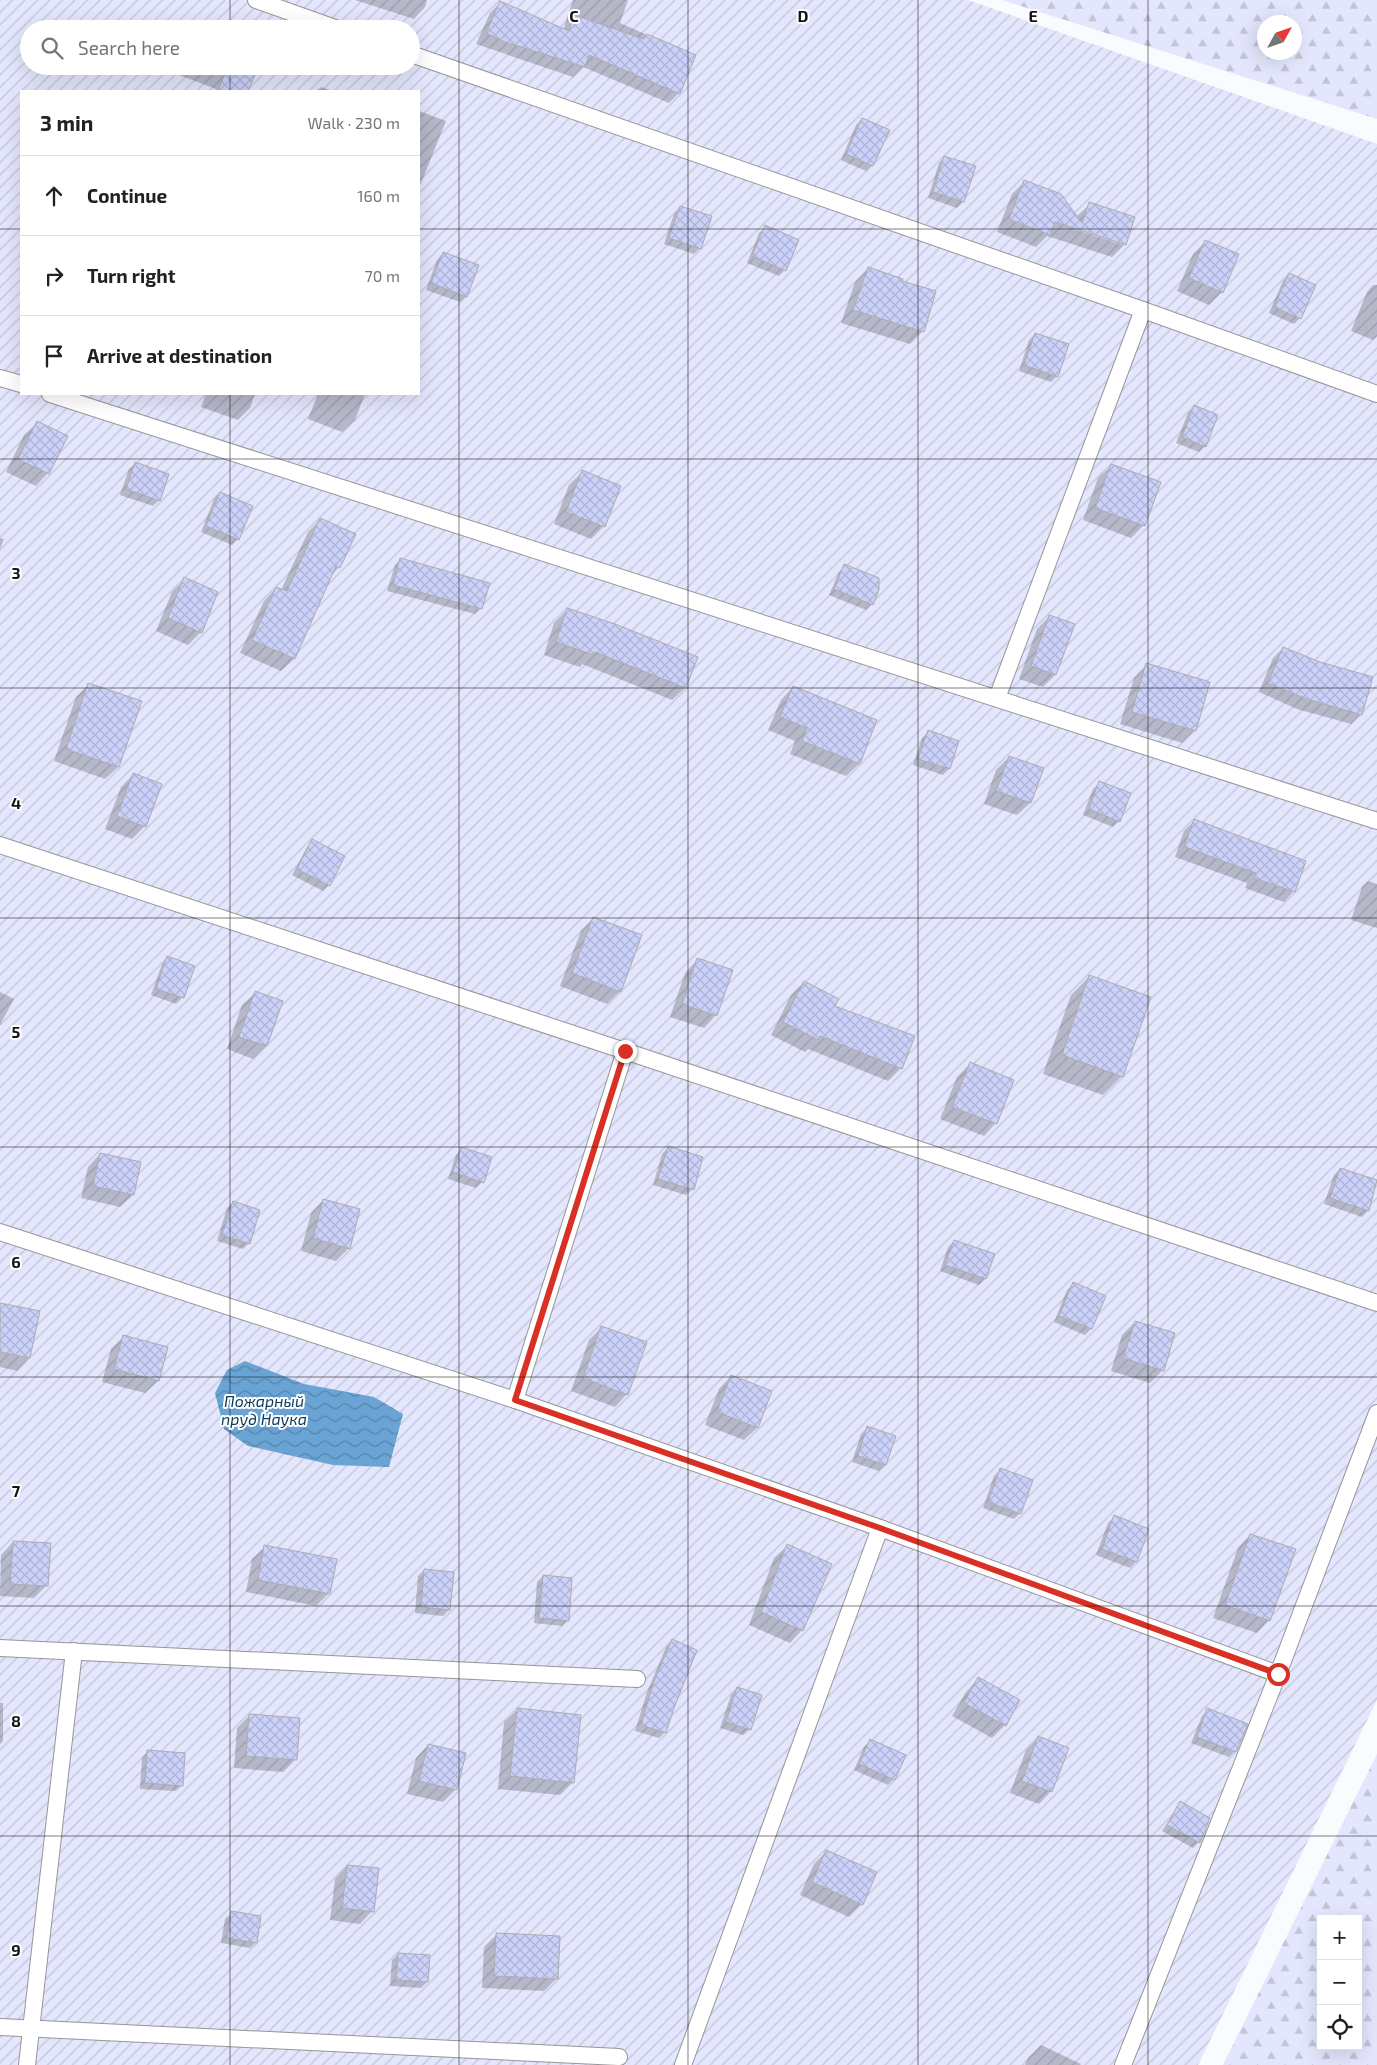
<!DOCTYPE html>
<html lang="en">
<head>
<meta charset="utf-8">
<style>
	:root { --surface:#fff; --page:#f6f6f6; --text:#202124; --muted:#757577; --line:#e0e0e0 }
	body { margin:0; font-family:"Exo 2",sans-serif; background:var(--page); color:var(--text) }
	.controls { position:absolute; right:15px; bottom:15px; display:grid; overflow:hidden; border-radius:0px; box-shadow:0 5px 20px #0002 }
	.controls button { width:45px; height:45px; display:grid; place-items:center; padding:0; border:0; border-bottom:1px solid var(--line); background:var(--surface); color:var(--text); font:25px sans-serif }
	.compass { position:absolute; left:1257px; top:15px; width:45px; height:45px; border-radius:50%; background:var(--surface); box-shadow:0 5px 20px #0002; rotate:50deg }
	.stop { position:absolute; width:15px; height:15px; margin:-11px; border:4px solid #d93025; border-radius:50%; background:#fff }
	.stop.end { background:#d93025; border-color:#fff; box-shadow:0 1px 5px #0008 }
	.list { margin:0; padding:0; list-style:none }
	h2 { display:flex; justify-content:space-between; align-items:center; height:65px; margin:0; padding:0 20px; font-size:21px }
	h2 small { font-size:16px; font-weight:400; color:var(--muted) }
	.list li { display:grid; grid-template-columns:32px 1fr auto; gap:15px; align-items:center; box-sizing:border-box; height:80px; padding:0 20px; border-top:1px solid var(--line) }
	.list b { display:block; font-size:19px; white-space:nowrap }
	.list em { font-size:16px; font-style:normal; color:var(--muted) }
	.icon { flex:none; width:28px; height:28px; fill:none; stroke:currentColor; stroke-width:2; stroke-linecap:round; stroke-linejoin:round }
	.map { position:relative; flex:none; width:1377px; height:2065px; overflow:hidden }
	.search { position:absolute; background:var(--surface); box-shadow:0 5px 20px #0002; left:20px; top:20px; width:400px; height:55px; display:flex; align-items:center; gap:12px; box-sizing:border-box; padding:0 18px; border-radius:28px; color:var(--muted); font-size:19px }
	.panel { position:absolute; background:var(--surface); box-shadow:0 5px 20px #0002; left:20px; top:90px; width:400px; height:305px; border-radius:0px }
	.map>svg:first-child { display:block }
</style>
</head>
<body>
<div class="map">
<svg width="1377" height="2065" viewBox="0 0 1377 2065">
	<defs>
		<pattern id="forest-firs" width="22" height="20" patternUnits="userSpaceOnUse" patternTransform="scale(1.25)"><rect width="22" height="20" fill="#e3e6fc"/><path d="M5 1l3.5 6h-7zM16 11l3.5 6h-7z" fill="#c2c4d7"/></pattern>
		<pattern id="garden-furrows" width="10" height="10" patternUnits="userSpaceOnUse" patternTransform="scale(1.25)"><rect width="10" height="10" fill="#e3e6fc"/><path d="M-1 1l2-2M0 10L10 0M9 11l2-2" fill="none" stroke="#c2c4d7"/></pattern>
		<pattern id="water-waves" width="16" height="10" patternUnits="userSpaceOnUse" patternTransform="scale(1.25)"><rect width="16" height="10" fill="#6aa4d5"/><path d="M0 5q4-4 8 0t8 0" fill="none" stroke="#5684ac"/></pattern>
		<pattern id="building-cross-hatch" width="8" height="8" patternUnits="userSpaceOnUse" patternTransform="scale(1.25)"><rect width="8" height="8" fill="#cbd1f9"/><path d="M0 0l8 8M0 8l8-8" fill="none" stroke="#adb3d5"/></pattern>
	</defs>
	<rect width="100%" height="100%" fill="#fafbfe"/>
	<g fill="url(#forest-firs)" fill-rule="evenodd">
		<path d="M1002 0H1377V119L1005 1ZM1264 22H1294V52H1264Z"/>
		<path d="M1377 1754V2065H1223ZM1321 1919H1358V2046H1321Z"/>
	</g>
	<path fill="url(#garden-furrows)" fill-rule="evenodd" d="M0 0H968L1377 144V1700L1198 2065H0ZM29 29H411V66H29ZM21 91H419V394H21Z"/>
	<path fill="url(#water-waves)" d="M245 1361 304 1384 374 1397 403 1414 389 1467 333 1465 248 1446 224 1429 215 1393 227 1370Z"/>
	<g fill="#0003" fill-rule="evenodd">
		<path d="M355 0H427L425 7 414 19Z"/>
		<path d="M573 0H628L620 23 695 56 679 93 669 103 583 67 573 77 476 44 490 13 500 3 563 30Z"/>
		<path d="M153 20 174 29H146Z"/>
		<path d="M155 66H257L247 91H215L216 89Z"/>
		<path d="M321 87 333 91H316Z"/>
		<path d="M419 111 446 121 419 188Z"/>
		<path d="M862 119 872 165 866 171 841 160 856 125Z"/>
		<path d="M945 157 963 202 957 208 928 198 939 163Z"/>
		<path d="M1025 181 1060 195 1076 217 1090 204 1133 218 1125 244 1112 257 1047 236 1036 247 997 232 1012 194ZM1076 227 1124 243 1123 245 1074 229Z"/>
		<path d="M680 208 700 248 694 254 664 244 674 214Z"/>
		<path d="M766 227 785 270 779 276 747 263 759 233Z"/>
		<path d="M1206 241 1222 292 1209 305 1177 291 1193 254Z"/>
		<path d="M443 253 466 296 460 302 426 290 437 260Z"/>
		<path d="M868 269 901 282 923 331 910 344 841 323 855 282Z"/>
		<path d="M1289 275 1300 318 1294 324 1269 313 1283 281Z"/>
		<path d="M1373 285H1377V336L1373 340 1351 331 1367 292Z"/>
		<path d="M1035 334 1057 376 1051 382 1019 371 1029 340Z"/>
		<path d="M206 394H255L250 408 238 420 201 407Z"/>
		<path d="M318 394H365L355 420 342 432 308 419Z"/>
		<path d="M1194 407 1205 446 1199 452 1176 443 1188 413Z"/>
		<path d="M37 423 48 473 36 486 6 472 24 435Z"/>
		<path d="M136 463 159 500 153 506 120 495 129 469Z"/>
		<path d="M1111 466 1144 525 1131 538 1083 520 1098 478Z"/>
		<path d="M582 472 604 526 591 539 554 524 569 485Z"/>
		<path d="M220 493 238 539 232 545 201 532 214 499Z"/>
		<path d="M320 520 339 567 331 576 294 659 281 671 240 653 264 601 276 588 281 590 308 532Z"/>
		<path d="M0 538 4 539 0 549Z"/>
		<path d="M401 559 481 608 475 614 387 591 395 565Z"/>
		<path d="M845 566 872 604 866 610 829 595 839 572Z"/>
		<path d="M185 579 201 632 188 645 156 631 172 592Z"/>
		<path d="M567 610 685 688 672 700 582 664 580 667 544 655 554 623Z"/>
		<path d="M1050 616 1055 675 1043 687 1019 679 1037 629Z"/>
		<path d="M1283 648 1361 714 1351 724 1297 709 1259 692 1273 658Z"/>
		<path d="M1147 665 1195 730 1182 743 1120 724 1134 678Z"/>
		<path d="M89 684 118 767 105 779 54 761 76 697Z"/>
		<path d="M793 687 876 721 859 764 846 776 790 754 795 741 768 730 781 700Z"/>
		<path d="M928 732 949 769 943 775 913 765 922 738Z"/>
		<path d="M1009 757 1042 769 1030 803 1017 815 984 804 996 770Z"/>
		<path d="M133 775 145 826 132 839 105 829 121 787Z"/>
		<path d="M1099 783 1119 821 1113 827 1083 815 1093 789Z"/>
		<path d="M1194 821 1304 862 1293 892 1284 902 1245 888 1247 883 1175 857 1184 831Z"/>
		<path d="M313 840 329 885 323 891 292 875 307 847Z"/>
		<path d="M1368 881 1377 884V928L1351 920 1362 887Z"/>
		<path d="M594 918 620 991 607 1004 560 986 581 931Z"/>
		<path d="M168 958 193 966 182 998 176 1004 151 995 162 964Z"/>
		<path d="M697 960 716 1015 704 1028 670 1017 685 973Z"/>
		<path d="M1090 976 1122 1076 1103 1095 1043 1074 1071 995Z"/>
		<path d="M804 982 901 1068 888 1081 808 1049 805 1052 771 1035 791 995Z"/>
		<path d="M0 992 14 999 0 1025Z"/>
		<path d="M255 993 282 1002 266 1046 253 1059 227 1049 242 1005Z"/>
		<path d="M970 1064 996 1123 984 1136 940 1119 957 1077Z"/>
		<path d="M668 1148 693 1189 686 1195 653 1185 662 1154Z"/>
		<path d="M462 1149 482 1182 476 1188 448 1179 456 1155Z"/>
		<path d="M100 1154 133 1195 120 1207 81 1198 88 1167Z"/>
		<path d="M1340 1169 1377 1181 1368 1211 1362 1217 1324 1204 1334 1175Z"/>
		<path d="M323 1200 349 1248 336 1261 301 1251 311 1213Z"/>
		<path d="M233 1202 249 1243 243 1249 217 1241 227 1208Z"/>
		<path d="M954 1241 993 1255 985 1279 979 1285 940 1271 948 1247Z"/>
		<path d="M1073 1284 1091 1329 1085 1335 1054 1322 1067 1290Z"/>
		<path d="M0 1304 29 1358 17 1371 0 1367Z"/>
		<path d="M1135 1322 1163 1370 1150 1383 1111 1371 1122 1335Z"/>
		<path d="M602 1327 627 1394 615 1407 571 1391 589 1340Z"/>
		<path d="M123 1337 166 1348 158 1381 145 1393 102 1382 111 1349Z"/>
		<path d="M731 1376 770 1392 757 1428 744 1440 705 1425 719 1389Z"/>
		<path d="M867 1428 885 1465 879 1471 852 1462 861 1434Z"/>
		<path d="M1000 1470 1020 1513 1014 1519 983 1508 994 1476Z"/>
		<path d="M1114 1517 1136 1562 1130 1568 1096 1555 1108 1523Z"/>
		<path d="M1250 1535 1269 1620 1257 1633 1213 1618 1238 1548Z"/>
		<path d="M13 1542 46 1586 34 1598 0 1596 1 1555Z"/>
		<path d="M787 1546 802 1630 790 1643 749 1625 774 1558Z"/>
		<path d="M265 1547 329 1593 316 1606 246 1592 252 1559Z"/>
		<path d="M424 1570 449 1610 443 1616 415 1613 418 1576Z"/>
		<path d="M543 1576 568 1620 562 1626 534 1623 537 1582Z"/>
		<path d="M672 1641V1707L665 1732 659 1738 635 1731 647 1692 666 1647Z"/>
		<path d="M978 1679 1005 1725 992 1738 952 1716 966 1692Z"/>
		<path d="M737 1689 750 1729 743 1735 720 1728 731 1695Z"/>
		<path d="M0 1703H3V1741L0 1744Z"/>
		<path d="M517 1710 573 1782 560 1795 498 1789 504 1722Z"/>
		<path d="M1208 1710 1235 1751 1229 1757 1191 1743 1202 1716Z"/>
		<path d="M249 1716 296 1759 283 1772 234 1768 237 1728Z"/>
		<path d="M1038 1738 1051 1791 1039 1804 1010 1793 1026 1750Z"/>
		<path d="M871 1740 894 1779 888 1785 854 1770 864 1747Z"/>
		<path d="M428 1745 456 1789 443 1802 407 1794 416 1758Z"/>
		<path d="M148 1751 182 1785 176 1791 140 1789 142 1758Z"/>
		<path d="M1181 1803 1199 1842 1193 1848 1162 1831Z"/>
		<path d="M827 1851 862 1904 849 1917 800 1895 814 1864Z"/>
		<path d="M347 1866 372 1911 360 1924 330 1920 335 1879Z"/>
		<path d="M232 1913 256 1942 250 1948 221 1943 225 1919Z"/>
		<path d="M497 1934 557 1978 544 1991 482 1988 484 1947Z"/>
		<path d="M398 1954 427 1982 421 1988 390 1986 392 1960Z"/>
		<path d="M1041 2045 1081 2064 1080 2065H1025L1028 2058Z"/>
	</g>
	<g fill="url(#building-cross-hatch)" stroke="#acacb0">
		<path d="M500 1 569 31 574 15 644 39 647 34 696 55 680 94 589 55 585 67 505 42 486 33Z"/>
		<path d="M228 66H259L248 91H218Z"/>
		<path d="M862 118 890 130 873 166 846 154Z"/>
		<path d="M944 156 976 166 964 202 933 192Z"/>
		<path d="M1024 180 1061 194 1082 223 1089 202 1135 217 1126 245 1055 222 1050 235 1009 219Z"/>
		<path d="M680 206 712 216 701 249 669 238Z"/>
		<path d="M765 225 799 240 786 271 752 256Z"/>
		<path d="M1205 240 1239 254 1223 293 1189 278Z"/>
		<path d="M443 252 479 265 467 297 431 283Z"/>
		<path d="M868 267 903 279 902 281 936 291 924 332 853 310Z"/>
		<path d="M1289 273 1316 285 1301 319 1274 307Z"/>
		<path d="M1035 333 1069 344 1058 377 1024 365Z"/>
		<path d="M1194 405 1218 415 1206 447 1182 437Z"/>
		<path d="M37 421 68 436 49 474 18 459Z"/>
		<path d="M135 462 169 474 160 501 126 489Z"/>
		<path d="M1111 464 1161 482 1145 526 1095 508Z"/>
		<path d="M582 470 621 486 605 527 566 512Z"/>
		<path d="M220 492 253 506 239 540 206 526Z"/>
		<path d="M320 518 356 534 340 568 336 566 295 659 252 640 276 587 287 591Z"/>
		<path d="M400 558 490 583 482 609 393 585Z"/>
		<path d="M844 564 879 578V590L873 605 834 589Z"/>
		<path d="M184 577 218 592 202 633 168 618Z"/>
		<path d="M567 608 615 624 698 657 686 688 595 652 594 655 556 642Z"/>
		<path d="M1049 615 1075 624 1056 675 1031 666Z"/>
		<path d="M1283 647 1320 662 1373 677 1362 715 1307 699 1268 683Z"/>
		<path d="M1146 663 1210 682 1196 731 1132 712Z"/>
		<path d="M88 683 142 701 119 767 66 749Z"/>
		<path d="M793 686 877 720 860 764 802 741 807 728 780 717Z"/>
		<path d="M928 730 959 741 950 769 918 759Z"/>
		<path d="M1009 756 1044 768 1031 803 996 791Z"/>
		<path d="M133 773 162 784 146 827 117 816Z"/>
		<path d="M1099 781 1131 793 1120 822 1089 809Z"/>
		<path d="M1194 819 1306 861 1295 892 1254 878 1256 873 1184 847Z"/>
		<path d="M312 839 345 856 330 886 297 869Z"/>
		<path d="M593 917 642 935 621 992 572 973Z"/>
		<path d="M167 956 195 966 184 998 156 989Z"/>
		<path d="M697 958 733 970 717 1016 682 1004Z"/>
		<path d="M1089 975 1151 997 1123 1077 1062 1055Z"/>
		<path d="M804 981 839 999 835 1006 915 1036 902 1069 820 1036 818 1040 783 1022Z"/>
		<path d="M255 991 283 1001 267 1046 239 1037Z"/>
		<path d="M970 1062 1014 1080 997 1124 952 1107Z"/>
		<path d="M668 1146 703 1157 694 1190 658 1179Z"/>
		<path d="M461 1147 492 1157 484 1183 453 1172Z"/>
		<path d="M100 1153 141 1162 134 1195 93 1186Z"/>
		<path d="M1340 1168 1377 1180 1369 1211 1330 1198Z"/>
		<path d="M323 1199 360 1209 350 1249 313 1238Z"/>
		<path d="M233 1201 260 1210 250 1244 222 1235Z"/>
		<path d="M954 1240 995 1254 986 1279 945 1265Z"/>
		<path d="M1073 1282 1106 1296 1092 1329 1059 1316Z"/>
		<path d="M0 1303 40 1311 30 1358 0 1352Z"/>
		<path d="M1135 1321 1175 1333 1164 1371 1123 1358Z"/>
		<path d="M601 1326 647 1342 628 1395 583 1378Z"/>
		<path d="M123 1335 168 1347 159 1381 114 1369Z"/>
		<path d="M731 1375 772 1391 758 1428 717 1412Z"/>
		<path d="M867 1426 896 1436 886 1465 858 1456Z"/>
		<path d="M1000 1468 1033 1480 1021 1514 988 1502Z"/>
		<path d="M1114 1515 1149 1529 1137 1562 1102 1549Z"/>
		<path d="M1250 1534 1296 1549 1270 1621 1225 1605Z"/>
		<path d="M13 1541 51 1543 48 1586 10 1584Z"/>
		<path d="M787 1544 832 1564 803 1631 761 1612Z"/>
		<path d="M264 1545 337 1559 330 1594 258 1580Z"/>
		<path d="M424 1569 454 1572 450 1610 421 1607Z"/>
		<path d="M543 1575 572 1578 569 1621 539 1618Z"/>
		<path d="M672 1639 697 1650 674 1708 666 1733 641 1725 653 1684Z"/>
		<path d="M978 1677 1020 1700 1006 1726 964 1703Z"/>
		<path d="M737 1687 762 1695 751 1730 726 1722Z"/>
		<path d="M517 1708 581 1715 574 1783 510 1776Z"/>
		<path d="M1207 1708 1248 1724 1236 1752 1197 1737Z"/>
		<path d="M249 1714 300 1718 297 1760 246 1756Z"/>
		<path d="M1038 1736 1069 1748 1052 1792 1022 1781Z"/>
		<path d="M870 1739 906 1755 895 1780 859 1764Z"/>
		<path d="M428 1744 466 1753 457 1790 419 1781Z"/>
		<path d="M147 1750 185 1753 183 1786 145 1783Z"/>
		<path d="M1180 1801 1210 1818 1200 1843 1167 1825Z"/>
		<path d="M826 1850 877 1872 863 1905 812 1882Z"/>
		<path d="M347 1865 379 1868 374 1912 342 1908Z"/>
		<path d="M231 1911 261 1916 257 1943 227 1938Z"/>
		<path d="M496 1933 560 1936 558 1979 494 1976Z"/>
		<path d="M398 1953 430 1955 428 1982 396 1980Z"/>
	</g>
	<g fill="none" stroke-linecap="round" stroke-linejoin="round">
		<defs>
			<g id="lane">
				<path d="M256 0 338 29"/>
				<path d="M411 54 1143 310 1377 394"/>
				<path d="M0 378 21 384"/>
				<path d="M50 394 1377 821"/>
				<path d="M997 698 1143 310"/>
				<path d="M0 845 625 1051 1377 1303"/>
				<path d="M0 1232 515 1400 880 1528"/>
				<path d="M515 1400 625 1051"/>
				<path d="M0 1648 637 1679"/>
				<path d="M0 2027 619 2057"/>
				<path d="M27 2065 74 1651"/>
				<path d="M683 2065 880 1528 1278 1674"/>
				<path d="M1123 2065 1278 1674 1377 1413"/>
			</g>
		</defs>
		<use href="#lane" stroke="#96969a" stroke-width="18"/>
		<use href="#lane" stroke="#fff" stroke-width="16"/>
	</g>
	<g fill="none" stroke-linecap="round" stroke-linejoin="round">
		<path stroke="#d93025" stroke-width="6" d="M625 1051 515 1400 880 1528 1278 1674"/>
	</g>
	<path fill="none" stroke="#151516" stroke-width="1" stroke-opacity="0.55" d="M230 0V29M459 0V2065M688 0V2065M918 0V2065M1148 0V2065M230 66V91M0 229H21M419 229H1377M230 394V2065M0 459H1377M0 688H1377M0 918H1377M0 1147H1377M0 1377H1377M0 1606H1377M0 1836H1377"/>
	<g text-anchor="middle" stroke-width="4" stroke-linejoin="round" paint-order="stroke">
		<g font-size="16" font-style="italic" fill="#0c3a5a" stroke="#fff">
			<text x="264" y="1407">Пожарный<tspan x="264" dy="18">пруд Наука</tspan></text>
		</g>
	</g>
	<g font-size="16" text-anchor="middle" font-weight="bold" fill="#151516" stroke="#fff" stroke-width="4" stroke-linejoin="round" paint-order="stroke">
		<text x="574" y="22">C</text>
		<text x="803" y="22">D</text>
		<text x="1033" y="22">E</text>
		<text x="16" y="579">3</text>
		<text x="16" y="809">4</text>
		<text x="16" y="1038">5</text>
		<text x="16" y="1268">6</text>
		<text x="16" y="1497">7</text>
		<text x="16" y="1727">8</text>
		<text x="16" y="1956">9</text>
	</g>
</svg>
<div class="controls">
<button>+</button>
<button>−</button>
<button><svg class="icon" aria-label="locate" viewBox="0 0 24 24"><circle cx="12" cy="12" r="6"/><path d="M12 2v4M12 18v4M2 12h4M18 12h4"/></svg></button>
</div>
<svg class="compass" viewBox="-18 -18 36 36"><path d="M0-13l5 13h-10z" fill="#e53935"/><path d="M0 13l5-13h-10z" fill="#757577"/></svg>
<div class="stop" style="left:1278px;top:1674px"></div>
<div class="stop end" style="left:625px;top:1051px"></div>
<div class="search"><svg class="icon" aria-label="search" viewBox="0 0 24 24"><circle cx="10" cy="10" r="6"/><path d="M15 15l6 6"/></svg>Search here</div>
<section class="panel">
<h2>3 min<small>Walk · 230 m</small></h2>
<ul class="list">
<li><svg class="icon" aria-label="ahead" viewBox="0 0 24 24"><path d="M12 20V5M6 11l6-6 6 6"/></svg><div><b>Continue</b></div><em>160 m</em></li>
<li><svg class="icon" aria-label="right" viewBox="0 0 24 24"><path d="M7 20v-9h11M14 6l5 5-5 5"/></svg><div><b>Turn right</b></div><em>70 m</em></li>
<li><svg class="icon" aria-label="arrive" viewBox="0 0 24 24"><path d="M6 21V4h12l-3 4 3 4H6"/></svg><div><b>Arrive at destination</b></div></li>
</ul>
</section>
</div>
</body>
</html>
